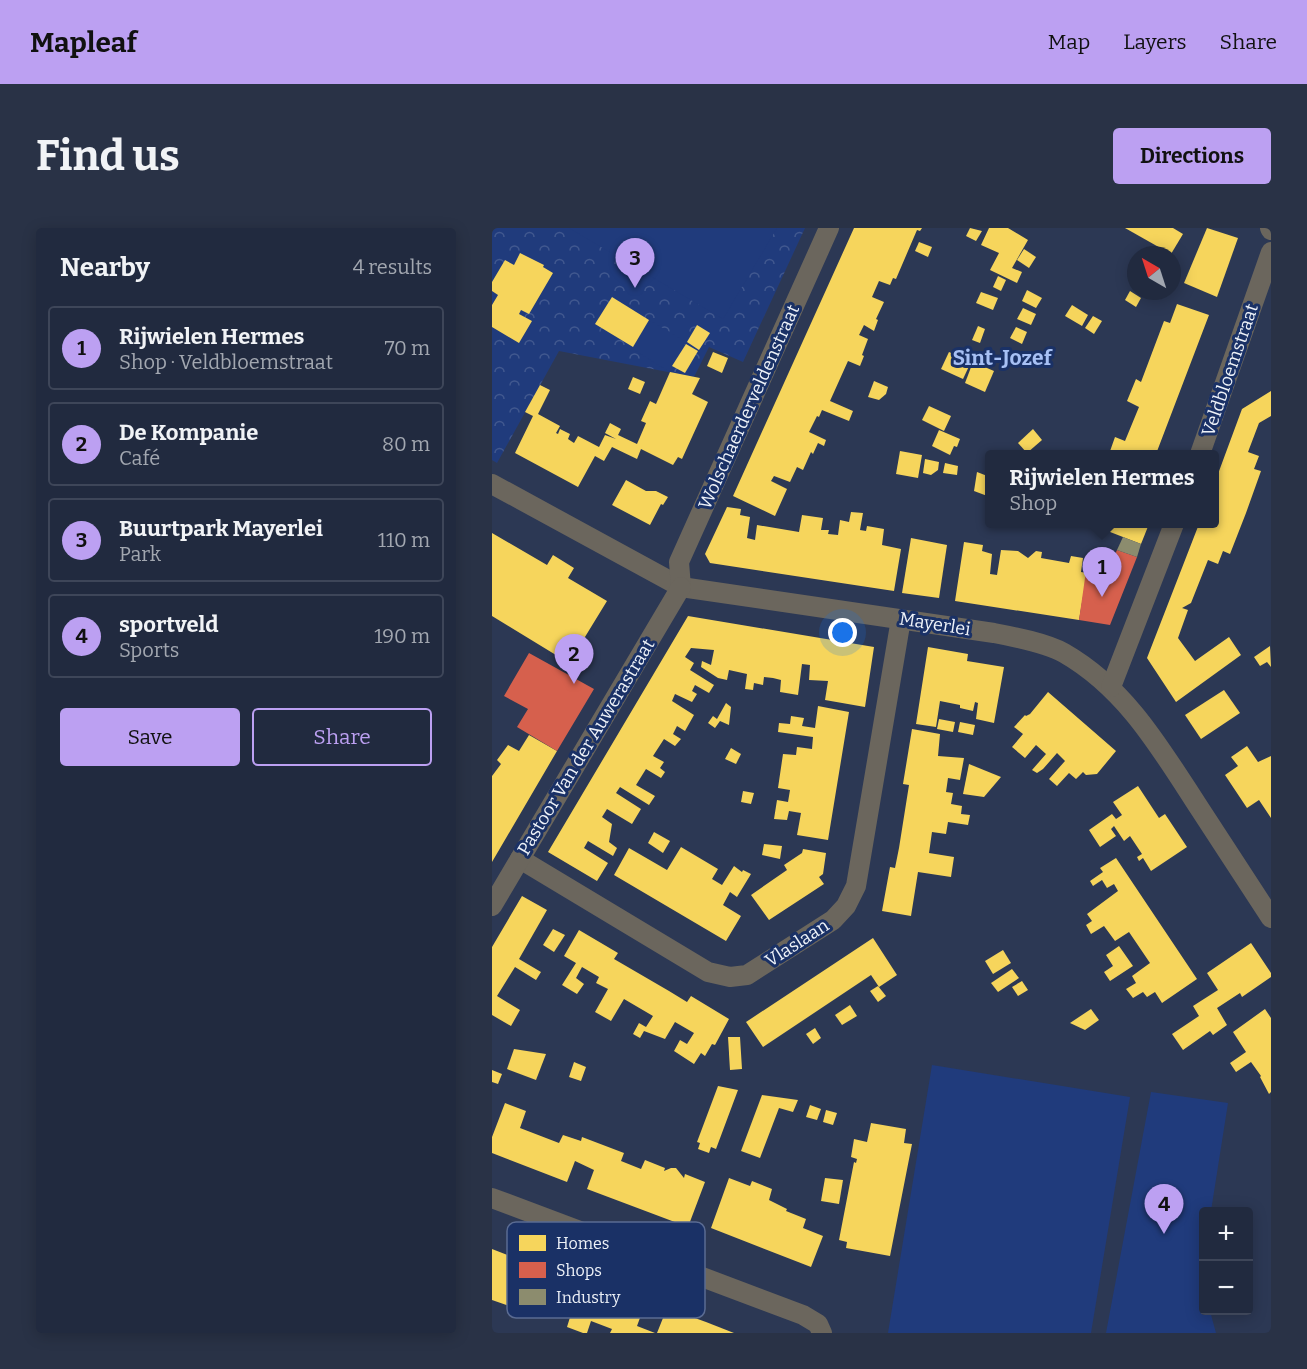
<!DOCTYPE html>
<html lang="en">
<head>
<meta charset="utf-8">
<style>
	:root { --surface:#212a3f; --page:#293246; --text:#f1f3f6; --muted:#a2a7b0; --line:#3e4659; --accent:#bca0f2 }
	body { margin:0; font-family:Bitter,serif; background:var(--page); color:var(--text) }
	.controls { position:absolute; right:18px; bottom:18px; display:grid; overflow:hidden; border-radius:6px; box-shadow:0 3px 15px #0003 }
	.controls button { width:54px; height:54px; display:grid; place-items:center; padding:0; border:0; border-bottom:2px solid var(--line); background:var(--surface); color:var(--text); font:30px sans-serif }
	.compass { position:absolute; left:635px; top:18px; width:54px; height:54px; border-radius:50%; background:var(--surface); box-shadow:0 3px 15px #0003; rotate:321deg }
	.you { position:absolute; left:351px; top:405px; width:21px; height:21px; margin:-15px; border:4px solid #fff; border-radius:50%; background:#1a73e8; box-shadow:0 0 0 9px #1a73e833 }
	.badge { display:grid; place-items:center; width:39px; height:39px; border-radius:50%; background:var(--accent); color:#111; font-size:20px; font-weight:700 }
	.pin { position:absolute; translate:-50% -50px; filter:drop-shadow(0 2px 3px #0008) }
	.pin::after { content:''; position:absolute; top:32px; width:21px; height:18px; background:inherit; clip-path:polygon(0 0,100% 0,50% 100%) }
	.popup { position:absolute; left:493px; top:222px; width:234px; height:78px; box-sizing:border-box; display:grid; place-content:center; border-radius:6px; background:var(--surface); filter:drop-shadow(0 2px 4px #0005); font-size:20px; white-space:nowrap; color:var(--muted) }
	.popup b { font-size:22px; color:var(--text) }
	.popup::after { content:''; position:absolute; left:50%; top:100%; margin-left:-12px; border:12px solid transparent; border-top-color:var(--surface) }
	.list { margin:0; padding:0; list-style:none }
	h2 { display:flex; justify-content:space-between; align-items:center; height:78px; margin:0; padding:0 24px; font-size:26px }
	h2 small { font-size:20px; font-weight:400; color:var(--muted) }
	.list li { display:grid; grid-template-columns:39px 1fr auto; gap:18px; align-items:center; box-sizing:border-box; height:84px; margin:0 12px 12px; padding:0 12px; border:2px solid var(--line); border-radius:6px }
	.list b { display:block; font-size:22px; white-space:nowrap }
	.list p { margin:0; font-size:20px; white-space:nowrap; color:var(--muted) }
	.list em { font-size:20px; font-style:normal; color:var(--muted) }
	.actions { display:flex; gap:12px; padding:18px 24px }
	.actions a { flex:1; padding:14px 0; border:2px solid var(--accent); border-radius:6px; text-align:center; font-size:21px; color:var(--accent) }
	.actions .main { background:var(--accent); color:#111 }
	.map { position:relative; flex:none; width:779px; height:1105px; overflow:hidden; border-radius:6px }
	header { display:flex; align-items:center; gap:36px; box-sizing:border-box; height:84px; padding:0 30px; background:var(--accent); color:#111 }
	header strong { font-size:28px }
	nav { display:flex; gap:33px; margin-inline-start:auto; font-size:21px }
	.intro { display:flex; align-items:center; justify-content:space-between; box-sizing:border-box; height:144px; padding:0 36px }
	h1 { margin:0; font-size:42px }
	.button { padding:15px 27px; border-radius:6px; background:var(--accent); color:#111; font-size:21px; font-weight:700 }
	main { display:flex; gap:36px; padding:0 36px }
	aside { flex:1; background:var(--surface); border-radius:6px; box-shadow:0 3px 15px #0003 }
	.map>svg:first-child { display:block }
</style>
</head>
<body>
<header>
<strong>Mapleaf</strong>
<nav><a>Map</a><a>Layers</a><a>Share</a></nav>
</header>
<div class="intro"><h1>Find us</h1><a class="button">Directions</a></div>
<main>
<aside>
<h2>Nearby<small>4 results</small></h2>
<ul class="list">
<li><span class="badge">1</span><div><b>Rijwielen Hermes</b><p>Shop · Veldbloemstraat</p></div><em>70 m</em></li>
<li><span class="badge">2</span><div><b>De Kompanie</b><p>Café</p></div><em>80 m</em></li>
<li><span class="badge">3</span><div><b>Buurtpark Mayerlei</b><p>Park</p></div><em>110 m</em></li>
<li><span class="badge">4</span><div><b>sportveld</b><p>Sports</p></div><em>190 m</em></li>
</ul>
<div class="actions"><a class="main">Save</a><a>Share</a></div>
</aside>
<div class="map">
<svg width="779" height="1105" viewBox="0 0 779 1105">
	<defs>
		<pattern id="park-crowns" width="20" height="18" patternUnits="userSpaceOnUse" patternTransform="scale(1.5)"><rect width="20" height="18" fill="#203b7c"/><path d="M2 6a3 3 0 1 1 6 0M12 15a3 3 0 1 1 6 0" fill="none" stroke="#41588f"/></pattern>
	</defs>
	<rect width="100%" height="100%" fill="#2c3854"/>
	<path fill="url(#park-crowns)" d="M0 0H313L251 134 217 119 202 149 67 123 5 235 0 232Z"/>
	<g fill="#203b7c">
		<path d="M77 0H285L231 91Z"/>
		<path d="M159 93 194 114 176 143 142 122Z"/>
		<path d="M440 837 638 869 599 1105H396Z"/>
		<path d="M659 864 736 875 719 983 712 984 711 1028 708 1048 711 1059 712 1082 718 1083 724 1105H614Z"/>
	</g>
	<g fill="#f6d55c">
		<path d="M362 0H430L428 3 425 2 404 51 401 50 398 57 387 53 380 69 392 74 384 91 386 92 382 103 372 97 367 107 376 111 370 127 372 128 368 138 356 133 338 173 361 183 357 193 330 182 327 189 325 188 317 204 334 212 332 218 326 215 321 226 319 224 311 242 305 239 298 254 282 248 279 253 295 261 283 288 241 268Z"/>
		<path d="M478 0 490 3 484 13 474 8Z"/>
		<path d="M497 0H516L536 12 520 40 530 44 525 55 498 42 507 25 489 17Z"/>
		<path d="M633 0H681L691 6 679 26Z"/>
		<path d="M715 0 746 10 725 69 692 55Z"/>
		<path d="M427 14 440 19 436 29 423 23Z"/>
		<path d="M532 21 544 29 537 40 525 32Z"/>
		<path d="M28 25 52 37 51 39 61 45 37 86 29 82 27 86 40 93 27 115 0 99V77L6 67 0 63V54L13 32 22 37Z"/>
		<path d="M506 48 514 52 509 63 501 59Z"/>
		<path d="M535 62 550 70 544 80 530 73Z"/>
		<path d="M638 63 649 70 644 79 633 72Z"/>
		<path d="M489 64 506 70 501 82 484 75Z"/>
		<path d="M120 69 157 92 141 119 103 96Z"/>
		<path d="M685 76 717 87 664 226H617L623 209 633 213 647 179 635 173 644 151 649 154 672 93 678 95Z"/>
		<path d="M580 77 596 87 590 98 573 88Z"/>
		<path d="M531 80 544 86 539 97 525 91Z"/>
		<path d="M601 88 610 93 602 106 593 100Z"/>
		<path d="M205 97 218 105 207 122 195 114Z"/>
		<path d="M486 98 493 101 488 115 480 112Z"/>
		<path d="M524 99 535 104 530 116 518 110Z"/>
		<path d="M194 116 206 123 193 145 180 138Z"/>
		<path d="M221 124 236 130 230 145 215 138Z"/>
		<path d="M457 124 479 134 471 151 449 141Z"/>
		<path d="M481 134 502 143 493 164 473 155Z"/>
		<path d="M178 144 208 150 200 166 216 174 190 231 186 229 181 237 149 221 145 231 120 219 112 233 103 228 86 259 23 225 41 188 33 184 48 157 58 162 46 186 68 198 64 205 66 206 68 201 78 206 76 211 82 215 86 208 107 219 113 207 124 211 113 205 118 195 129 201 126 207 145 216 154 195 149 193 158 173 164 176Z"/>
		<path d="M141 149 153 154 148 166 136 161Z"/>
		<path d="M382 153 396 159 394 166 387 172 376 169Z"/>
		<path d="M779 163V188L767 195 756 224 767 228 762 241 769 243 754 285 738 326 731 323 726 336 716 332 699 375 690 380 696 382 686 410 703 433 737 409 749 427 684 474 655 430 707 296H723V254L750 181Z"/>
		<path d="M437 178 459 188 452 203 430 192Z"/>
		<path d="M541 201 550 212 535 225 526 215Z"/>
		<path d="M447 202 468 211 465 219 462 218 458 227 440 218Z"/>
		<path d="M408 223 430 227 426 250 404 246Z"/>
		<path d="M433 231 447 234 446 242 439 247 431 245Z"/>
		<path d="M453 235 466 238 465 247 451 245Z"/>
		<path d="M485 244 498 249V269L482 263Z"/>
		<path d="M134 252 154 263H164L176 269 171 277 169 276 158 297 120 277Z"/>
		<path d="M235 279 249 281 248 287 258 289 255 310 263 312 265 297 307 304 310 287 331 290 329 302H337L336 306 346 307 348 292 357 294 359 284 371 285 368 302 374 303 375 298 392 301 390 317 409 321 402 363 218 335 213 326Z"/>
		<path d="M616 296H657L649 316 613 302Z"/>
		<path d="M0 305 55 337 61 327 82 340 76 350 115 373 77 435 0 388Z"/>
		<path d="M419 310 455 317 447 370 410 365Z"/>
		<path d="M472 314 491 317 490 323 500 326 498 346 505 347 509 322 526 323 536 330 544 323 550 324 549 330 577 335 579 328 591 330 589 344 595 345 587 392 463 373Z"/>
		<path d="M196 388 382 419 373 479 333 472 336 453 317 452 318 437 310 436 306 467 288 464 289 452 281 450 272 449 271 457 262 455 261 462 253 461 255 446 237 442 235 452 226 450 209 439 210 433 219 437 222 422 199 420 193 429 202 435 198 442 222 457 217 465 203 457 200 463 205 466 200 474 183 466 180 473 202 487 193 503 185 498 181 506 189 511 183 518 172 511 161 528 172 534 168 540 173 544 169 550 154 541 144 557 163 568 157 577 128 559 124 565 149 581 140 596 115 581 110 589 120 596 117 614 125 620 121 628 96 613 92 620 116 635 105 653 56 624Z"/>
		<path d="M778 418 779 439 775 434 768 438 762 429Z"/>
		<path d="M436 419 476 426 475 433 512 439 502 495 484 491 486 475 483 474 481 483 468 480V477L448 473 444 499 424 496Z"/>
		<path d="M732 462 748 485 709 511 693 487Z"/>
		<path d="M556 464 624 523 605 546 594 547 591 544 584 551 577 545 565 558 557 551 573 533 565 525 551 541 545 545 540 542 554 526 544 517 533 530 520 519 531 506 522 499 533 487 534 488 538 486Z"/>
		<path d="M234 475 239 479 237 497 228 493 223 500 216 495 221 488 225 491Z"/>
		<path d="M326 478 357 484 336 612 305 607 309 585 297 583 295 592 282 591 285 572 296 574 298 562 286 560 291 526 304 527 305 519 320 521 321 509 286 504 287 495 298 496 299 488 312 490 310 498 323 500Z"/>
		<path d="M447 491 463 494 461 504 445 501Z"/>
		<path d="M468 494 483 497 481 507 466 504Z"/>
		<path d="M420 501 448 506 446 528 472 530 468 552 456 550 454 564 461 565 459 576 470 578 469 586 478 587 476 597 456 594 454 606 440 604 437 625 462 629 459 649 426 644 419 688 390 683 398 639 403 640 407 620 417 557 411 556Z"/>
		<path d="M37 507 65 523 0 634V548L9 536 5 532 16 517 27 523Z"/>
		<path d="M755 518 766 534 779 528V590L767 572 755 580 733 547 746 538 739 529Z"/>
		<path d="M239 520 249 526 244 536 233 531Z"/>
		<path d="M477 536 509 549 492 569 471 566Z"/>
		<path d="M646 558 667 590 673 586 695 619 659 643 651 630 647 633 645 629 650 626 638 608 632 613 622 598 619 601 624 608 608 619 597 602 620 586 624 591 630 587 621 574Z"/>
		<path d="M251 563 262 565 259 576 249 574Z"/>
		<path d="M162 604 178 613 171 625 156 615Z"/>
		<path d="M272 616 290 618 288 631 270 627Z"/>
		<path d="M189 619 226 641 220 651 230 657 242 638 250 644 251 642 259 646 245 669 238 664 231 677 249 688 234 713 122 647 137 620 175 642Z"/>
		<path d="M311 621 334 625 331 646 327 649 332 656 277 692 259 667 295 642 292 637 310 625Z"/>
		<path d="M624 630 705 751 670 775 663 764 655 769 651 764 641 770 634 761 644 755 640 748 658 735 637 704 623 713 612 698 599 706 594 697 600 693 595 686 626 663 622 656 615 660 610 652 601 658 598 653 611 644 608 640Z"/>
		<path d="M30 668 55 682 27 731 49 744 44 752 23 739 5 768 28 782 19 798 0 787V719Z"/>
		<path d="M61 701 73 707 62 724 51 717Z"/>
		<path d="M87 702 126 725 122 731 177 763 195 774 199 768 237 791 223 817 220 816 213 828 209 825 202 836 182 823 188 812 195 816 202 805 183 794 173 811 152 803 148 810 141 806 147 795 154 799 161 788 132 771 119 793 103 784 116 761 104 755 107 749 90 739 84 750 92 756 85 766 70 757 84 735 72 728Z"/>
		<path d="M381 710 405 747 387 759 379 747 271 819 254 794Z"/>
		<path d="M759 715 779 745V749L750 769 748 765 725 780 735 797 721 807 718 803 691 822 680 806 707 788 701 778 726 762 715 745Z"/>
		<path d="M627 718 641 738 618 753 612 744 621 738 614 727Z"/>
		<path d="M511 722 519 735 501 746 493 733Z"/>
		<path d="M520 741 527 750 506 764 499 755Z"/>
		<path d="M530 753 536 762 526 768 520 759Z"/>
		<path d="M386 758 394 768 386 774 378 763Z"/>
		<path d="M358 777 365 788 350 797 343 787Z"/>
		<path d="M599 781 607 792 593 802 578 795Z"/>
		<path d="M773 781 779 790V864L777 866 768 849 769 848 759 834 744 844 738 835 754 824 741 804Z"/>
		<path d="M323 800 329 810 321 816 314 806Z"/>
		<path d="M236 809H248L250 841 238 842Z"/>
		<path d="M22 821 54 826 44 852 15 841Z"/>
		<path d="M82 834 94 839 89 853 77 849Z"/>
		<path d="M0 842 10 846 6 856 0 854Z"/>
		<path d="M226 858 246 862 224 921 219 919 217 925 206 921 208 915 205 914Z"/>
		<path d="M270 867 306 872 301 884 287 880 268 930 249 923Z"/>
		<path d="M13 875 34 883 28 900 67 915 71 907 89 913 90 909 132 925 129 933 149 941 153 932 173 940 172 943 179 940H184L192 950 193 946 213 954 196 999 95 961 102 942 83 933 75 954 0 925V909Z"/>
		<path d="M318 877 329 881 325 892 314 889Z"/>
		<path d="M334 882 345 885 341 897 331 894Z"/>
		<path d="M379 895 414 901 412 915 420 916 398 1028 354 1020 355 1014 347 1012 362 934 364 935 365 931 359 929 362 911 375 914Z"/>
		<path d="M237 950 258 958 260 953 280 961 277 972 295 981 294 983 314 991 311 1000 331 1008 319 1039 219 1000Z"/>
		<path d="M333 950 351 952 347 976 329 973Z"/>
		<path d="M0 1021 31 1033 23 1053 43 1061 51 1041 152 1079 145 1098 163 1105H118L120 1101 99 1093 95 1105H91L75 1099 79 1086 59 1079 55 1089 34 1083 28 1078 26 1081 0 1072Z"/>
		<path d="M175 1080 214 1094 242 1105H165Z"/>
	</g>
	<g fill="#d6604d">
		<path d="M625 322 645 329 618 397 587 392 594 343 614 346Z"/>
		<path d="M37 425 102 461 65 523 25 499 36 481 12 468Z"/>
	</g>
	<path fill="#8c8c6e" d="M631 309 649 316 645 329 625 322Z"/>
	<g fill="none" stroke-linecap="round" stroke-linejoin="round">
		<g stroke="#6b665d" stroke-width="20">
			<path d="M778 0 779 2"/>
			<path d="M708 226 779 24"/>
			<path d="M0 256 189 359 502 405C523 409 554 415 572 425 633 460 667 518 704 575 729 613 754 652 779 690"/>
			<path d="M189 359 187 334 337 0"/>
			<path d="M619 459 682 296"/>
			<path d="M28 631 216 744 238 749 255 747 341 692 354 678 364 658 409 391"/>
			<path d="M0 678 189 359"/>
			<path d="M0 970 311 1087 326 1096 330 1105"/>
		</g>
	</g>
	<g text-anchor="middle" stroke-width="6" stroke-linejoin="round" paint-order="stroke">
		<g font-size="18" fill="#eef2f8" stroke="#1a3166">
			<text transform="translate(738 142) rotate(-71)" y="6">Veldbloemstraat</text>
			<text transform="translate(257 179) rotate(-66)" y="6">Wolschaerderveldenstraat</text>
			<text transform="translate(443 396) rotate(9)" y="6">Mayerlei</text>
			<text transform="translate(94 519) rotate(-59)" y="6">Pastoor Van der Auwerastraat</text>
			<text transform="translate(305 715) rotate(-33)" y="6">Vlaslaan</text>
		</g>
		<g font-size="21" font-weight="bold" fill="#a7c0f4" stroke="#1a3166">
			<text x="510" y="137">Sint-Jozef</text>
		</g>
	</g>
	<rect x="15" y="994" width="198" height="96" rx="9" fill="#1a3166" stroke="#5a6b92" stroke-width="1.5"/>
	<rect x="27" y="1007" width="27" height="16" fill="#f6d55c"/>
	<rect x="27" y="1034" width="27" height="16" fill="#d6604d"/>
	<rect x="27" y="1061" width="27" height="16" fill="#8c8c6e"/>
	<g font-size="16" fill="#eef2f8">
		<text x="64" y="1021">Homes</text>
		<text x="64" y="1048">Shops</text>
		<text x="64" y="1075">Industry</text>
	</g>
</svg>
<div class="controls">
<button>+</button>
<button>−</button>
</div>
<svg class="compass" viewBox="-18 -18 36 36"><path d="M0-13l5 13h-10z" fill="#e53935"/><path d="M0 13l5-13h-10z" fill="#a2a7b0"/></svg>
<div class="you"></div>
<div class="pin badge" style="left:610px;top:369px">1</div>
<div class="popup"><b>Rijwielen Hermes</b>Shop</div>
<div class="pin badge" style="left:82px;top:456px">2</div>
<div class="pin badge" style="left:143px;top:60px">3</div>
<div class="pin badge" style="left:672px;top:1006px">4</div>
</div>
</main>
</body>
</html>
